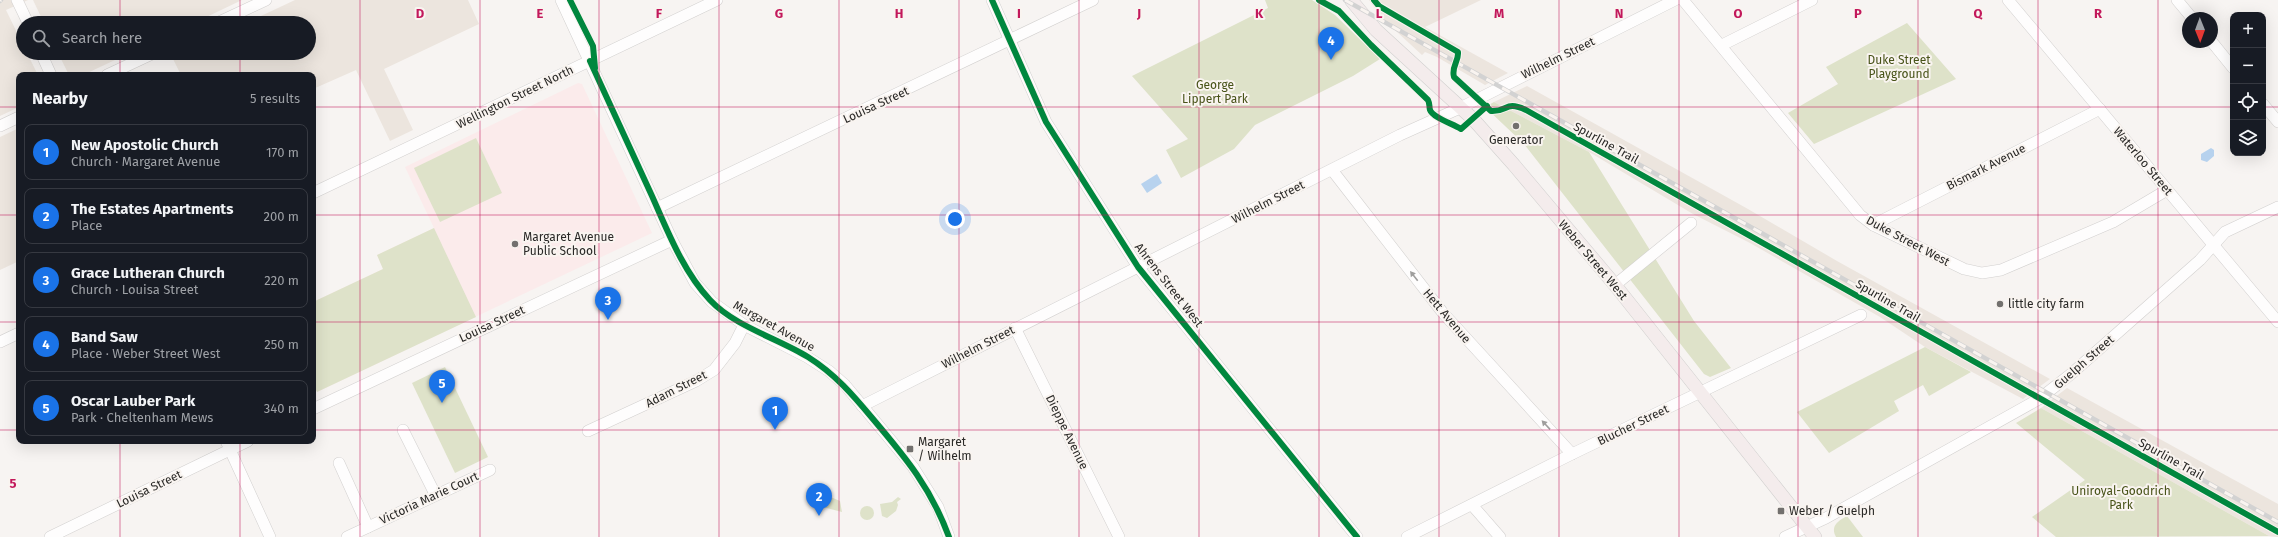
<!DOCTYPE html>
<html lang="en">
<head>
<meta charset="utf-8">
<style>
	:root { --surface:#171b24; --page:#20242c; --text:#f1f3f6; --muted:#9ea1a6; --line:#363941; --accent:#1a73e8 }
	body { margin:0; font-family:"Fira Sans",sans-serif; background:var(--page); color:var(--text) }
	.controls { position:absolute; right:12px; top:12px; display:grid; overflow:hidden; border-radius:8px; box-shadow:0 4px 16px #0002 }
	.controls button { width:36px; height:36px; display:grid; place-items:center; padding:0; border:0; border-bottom:1px solid var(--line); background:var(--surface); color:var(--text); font:20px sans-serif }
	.compass { position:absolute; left:2182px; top:12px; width:36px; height:36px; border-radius:50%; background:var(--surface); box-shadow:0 4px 16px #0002; rotate:179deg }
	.you { position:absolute; left:955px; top:219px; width:14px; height:14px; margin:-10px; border:3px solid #fff; border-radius:50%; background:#1a73e8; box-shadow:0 0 0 6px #1a73e833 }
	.badge { display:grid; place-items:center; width:26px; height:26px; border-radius:50%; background:var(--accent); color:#fff; font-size:13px; font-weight:700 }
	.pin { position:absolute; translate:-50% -33px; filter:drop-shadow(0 1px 2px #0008) }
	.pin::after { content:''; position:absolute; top:21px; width:14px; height:12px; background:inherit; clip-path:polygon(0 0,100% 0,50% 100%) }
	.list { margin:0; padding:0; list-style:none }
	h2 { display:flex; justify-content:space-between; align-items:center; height:52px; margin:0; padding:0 16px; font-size:17px }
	h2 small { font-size:13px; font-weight:400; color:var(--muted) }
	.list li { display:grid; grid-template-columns:26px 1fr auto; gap:12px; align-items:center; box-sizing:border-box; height:56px; margin:0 8px 8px; padding:0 8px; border:1px solid var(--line); border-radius:8px }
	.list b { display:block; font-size:15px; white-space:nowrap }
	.list p { margin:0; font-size:13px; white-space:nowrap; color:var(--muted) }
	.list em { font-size:13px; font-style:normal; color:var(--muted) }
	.icon { flex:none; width:22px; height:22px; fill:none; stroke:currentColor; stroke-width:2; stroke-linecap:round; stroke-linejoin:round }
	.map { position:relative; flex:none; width:2278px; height:537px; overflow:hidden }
	.search { position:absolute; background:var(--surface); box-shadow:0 4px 16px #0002; left:16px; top:16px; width:300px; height:44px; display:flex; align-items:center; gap:10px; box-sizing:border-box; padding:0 14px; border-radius:22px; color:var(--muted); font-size:15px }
	.panel { position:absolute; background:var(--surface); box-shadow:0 4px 16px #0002; left:16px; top:72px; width:300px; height:372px; border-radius:8px }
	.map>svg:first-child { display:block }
</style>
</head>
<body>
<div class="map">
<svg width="2278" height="537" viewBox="0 0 2278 537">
	<rect width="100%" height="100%" fill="#f7f4f2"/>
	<g fill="#ece5de">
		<path d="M0 0H28L6 10 23 45V53H27L38 75H19V107L0 116Z"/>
		<path d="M33 0H242L194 23H44Z"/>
		<path d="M295 0H468L479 24 384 69 413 130 390 141 356 70 313 89V75H181L173 59 185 53H309V23H246Z"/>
		<path d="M1369 0H1481L1425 27 1508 73 1485 85 1437 57 1425 52 1422 55 1383 19Z"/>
		<path d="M58 53H130L83 75H69Z"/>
		<path d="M1527 86 1748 209 1837 261 2050 379 2023 399 1925 347 1880 317 1750 243 1693 214 1589 152 1494 102Z"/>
		<path d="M19 128V261L0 270V137Z"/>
		<path d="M2067 388 2278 504V537L2269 536 2041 408Z"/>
	</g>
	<path fill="#fbebeb" d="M578 83 582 84 652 233 317 392 313 384V302L383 269 377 255 434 228 405 167Z"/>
	<g fill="#dee2c9">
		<path d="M1265 0H1312L1335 15 1380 59 1353 76 1255 125 1234 149 1181 178 1166 150 1188 139 1132 76 1268 8Z"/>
		<path d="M1907 23 1956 79 1814 144 1788 113 1838 84 1826 67Z"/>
		<path d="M1494 102 1589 152 1694 321 1731 368 1710 377 1704 374 1524 144 1485 107Z"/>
		<path d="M476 138 502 193 440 222 414 168Z"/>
		<path d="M434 228 476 317 317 392 313 384V302L383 269 377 255Z"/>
		<path d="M1925 347 1971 372 1929 396 1923 385 1894 401 1899 411 1829 453 1797 412Z"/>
		<path d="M445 367 488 457 455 473 412 383Z"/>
		<path d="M2041 408 2269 536 2056 537 2032 517 2085 480 2016 423Z"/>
		<path d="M826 495 840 501 842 512 815 505Z"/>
		<path d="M898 497 901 499 897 502 898 505 896 511 887 518 882 516 880 504 892 502Z"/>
		<circle cx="867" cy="513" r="7"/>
		<path d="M1847 516 1863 537H1836C1830 526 1838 521 1847 516Z"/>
	</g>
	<g fill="#b7d2ee">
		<path d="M2211 148 2214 150V156L2207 162 2201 160V154Z"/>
		<path d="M1157 174 1162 183 1147 193 1141 184Z"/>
	</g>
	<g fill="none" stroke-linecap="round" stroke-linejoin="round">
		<defs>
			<g id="minor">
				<path d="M17 0 28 23"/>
				<path d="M561 0 672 240 695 283 712 302 744 325 807 357 829 371 845 385 913 467 938 507 949 537"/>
				<path d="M992 0 1046 122 1138 267 1357 537"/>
				<path d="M1683 0 1860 215 1873 225 1964 269 1982 273 2001 270 2113 222 2167 190"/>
				<path d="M2008 0 2278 322"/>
				<path d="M2177 0 2192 18"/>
				<path d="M217 23 266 0"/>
				<path d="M2212 42 2233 68"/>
				<path d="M1722 45 1812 0"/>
				<path d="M41 53 51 75"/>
				<path d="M107 75 154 53"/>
				<path d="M2263 104 2278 122"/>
				<path d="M0 126 19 117"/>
				<path d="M1332 170 1443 313 1572 454"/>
				<path d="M313 193 717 0"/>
				<path d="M657 208 1093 0"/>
				<path d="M1873 225 2100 109"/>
				<path d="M1615 285 1691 223"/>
				<path d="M1015 328 1119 537"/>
				<path d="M0 342 19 333"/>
				<path d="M862 406 1400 135 1460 108 1675 0"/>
				<path d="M313 409 672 240"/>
				<path d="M403 430 435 494"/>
				<path d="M588 431 696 381 714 370 735 343 744 325"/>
				<path d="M226 441 270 537"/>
				<path d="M339 463 368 527"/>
				<path d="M1472 505 1500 537"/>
				<path d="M50 537 248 441"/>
				<path d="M347 537 490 470"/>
				<path d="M1407 537 1572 454 1861 315"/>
				<path d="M1785 537 1826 518 2039 399 2071 374 2200 260 2225 232 2278 207"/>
			</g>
			<path id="major" d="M1351 0 1376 30 1473 119 1514 165 1615 285 1815 537"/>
		</defs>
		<use href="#minor" stroke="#d2d0cf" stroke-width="12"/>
		<use href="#major" stroke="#d1d0cf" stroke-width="14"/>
		<use href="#minor" stroke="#fefdfd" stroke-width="11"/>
		<use href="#major" stroke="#f4ecec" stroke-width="13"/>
		<defs>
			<g id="rail">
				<path d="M1345 0 2278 522"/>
				<path d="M0 1 1 0"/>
			</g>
		</defs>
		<use href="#rail" stroke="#d2d2d2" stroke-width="4.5"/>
		<use href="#rail" stroke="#f9f4f0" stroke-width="3" stroke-dasharray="9" stroke-linecap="butt"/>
		<defs>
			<g id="cycleway">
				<path d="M570 0 593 46 595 68"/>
				<path d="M992 0 1046 122 1138 267 1357 537"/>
				<path d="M1319 0 1339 11 1371 45 1428 100C1430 104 1429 106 1430 110 1433 118 1454 124 1461 129L1487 106"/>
				<path d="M1374 0 1379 6 1458 52C1459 61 1451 67 1454 77L1491 111C1508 112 1505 100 1526 110 1777 250 2026 393 2278 532"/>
				<path d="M590 61C611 106 631 151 652 196 668 232 683 271 710 300 734 326 779 339 808 357 835 374 853 395 873 419 906 458 931 488 949 537"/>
			</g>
		</defs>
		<use href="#cycleway" stroke="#f9f4f0" stroke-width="8"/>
		<use href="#cycleway" stroke="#00873e" stroke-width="6"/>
	</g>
	<defs><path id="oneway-solid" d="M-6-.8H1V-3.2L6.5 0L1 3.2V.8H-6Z"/></defs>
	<g fill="#9f9e9d">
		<use href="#oneway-solid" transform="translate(1414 276) rotate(-128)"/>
		<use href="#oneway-solid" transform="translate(1546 425) rotate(-133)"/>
	</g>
	<path fill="none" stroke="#c2185b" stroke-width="1" stroke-opacity="0.55" d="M120 0V23M240 0V23M360 0V537M480 0V537M599 0V537M719 0V537M839 0V537M959 0V537M1079 0V537M1199 0V537M1319 0V537M1439 0V537M1559 0V537M1679 0V537M1798 0V537M1918 0V537M2038 0V537M2158 0V537M120 53V75M240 53V75M0 107H19M313 107H2233M2263 107H2278M0 215H19M313 215H2278M0 322H19M313 322H2278M0 430H19M313 430H2278M120 441V537M240 441V537"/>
	<g fill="#72706e" stroke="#f9f4f0" stroke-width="1.5">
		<circle cx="1516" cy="126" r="4"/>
		<circle cx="515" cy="244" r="4"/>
		<circle cx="2000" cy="304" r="4"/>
		<rect x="906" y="445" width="8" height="8" rx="2"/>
		<rect x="1777" y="507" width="8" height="8" rx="2"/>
	</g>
	<g text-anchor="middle" stroke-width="4" stroke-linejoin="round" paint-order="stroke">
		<g font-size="12" fill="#2a2927" stroke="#f9f4f0">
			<text transform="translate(1558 58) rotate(-26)" y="4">Wilhelm Street</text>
			<text transform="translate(515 97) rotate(-26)" y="4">Wellington Street North</text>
			<text transform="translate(876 105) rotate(-25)" y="4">Louisa Street</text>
			<text transform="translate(1606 143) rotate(29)" y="4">Spurline Trail</text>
			<text transform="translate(2143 161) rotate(50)" y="4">Waterloo Street</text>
			<text transform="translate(1986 167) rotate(-27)" y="4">Bismark Avenue</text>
			<text transform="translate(1268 202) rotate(-27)" y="4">Wilhelm Street</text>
			<text transform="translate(1908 241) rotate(28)" y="4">Duke Street West</text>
			<text transform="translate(1593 260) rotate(50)" y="4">Weber Street West</text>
			<text transform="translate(1169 285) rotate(52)" y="4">Ahrens Street West</text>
			<text transform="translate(1888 301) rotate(30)" y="4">Spurline Trail</text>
			<text transform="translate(1447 316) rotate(50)" y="4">Hett Avenue</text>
			<text transform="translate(492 324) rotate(-25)" y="4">Louisa Street</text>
			<text transform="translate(774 326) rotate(29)" y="4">Margaret Avenue</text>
			<text transform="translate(978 347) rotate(-27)" y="4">Wilhelm Street</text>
			<text transform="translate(2084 362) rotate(-41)" y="4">Guelph Street</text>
			<text transform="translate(676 389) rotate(-27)" y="4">Adam Street</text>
			<text transform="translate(1633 425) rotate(-26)" y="4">Blucher Street</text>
			<text transform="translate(1067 432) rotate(64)" y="4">Dieppe Avenue</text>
			<text transform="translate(2171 459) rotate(29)" y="4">Spurline Trail</text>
			<text transform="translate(149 489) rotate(-26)" y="4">Louisa Street</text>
			<text transform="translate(429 498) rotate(-25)" y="4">Victoria Marie Court</text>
		</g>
		<g font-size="12" fill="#485319" stroke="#f9f4f0">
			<text x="1899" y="64">Duke Street<tspan x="1899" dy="14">Playground</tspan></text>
			<text x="1215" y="89">George<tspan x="1215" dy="14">Lippert Park</tspan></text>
			<text x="2121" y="495">Uniroyal-Goodrich<tspan x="2121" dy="14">Park</tspan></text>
		</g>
		<g font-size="12" fill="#2a2927" stroke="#f9f4f0" text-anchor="start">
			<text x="1516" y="144" text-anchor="middle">Generator</text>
			<text x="523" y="241">Margaret Avenue<tspan x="523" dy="14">Public School</tspan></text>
			<text x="2008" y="308">little city farm</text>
			<text x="918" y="446">Margaret<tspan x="918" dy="14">/ Wilhelm</tspan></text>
			<text x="1789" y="515">Weber / Guelph</text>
		</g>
	</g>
	<g font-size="13" text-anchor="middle" font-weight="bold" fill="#c2185b" stroke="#f9f4f0" stroke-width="4" stroke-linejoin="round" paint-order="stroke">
		<text x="420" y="18">D</text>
		<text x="540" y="18">E</text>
		<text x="659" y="18">F</text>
		<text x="779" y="18">G</text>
		<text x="899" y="18">H</text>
		<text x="1019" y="18">I</text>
		<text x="1139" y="18">J</text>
		<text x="1259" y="18">K</text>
		<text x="1379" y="18">L</text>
		<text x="1499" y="18">M</text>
		<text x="1619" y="18">N</text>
		<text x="1738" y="18">O</text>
		<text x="1858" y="18">P</text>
		<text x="1978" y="18">Q</text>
		<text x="2098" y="18">R</text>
		<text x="13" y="488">5</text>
	</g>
</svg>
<div class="controls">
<button>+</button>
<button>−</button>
<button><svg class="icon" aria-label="locate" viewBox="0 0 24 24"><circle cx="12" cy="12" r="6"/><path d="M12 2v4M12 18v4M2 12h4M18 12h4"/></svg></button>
<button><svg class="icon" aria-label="layers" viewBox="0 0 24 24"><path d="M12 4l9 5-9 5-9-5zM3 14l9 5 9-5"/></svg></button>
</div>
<svg class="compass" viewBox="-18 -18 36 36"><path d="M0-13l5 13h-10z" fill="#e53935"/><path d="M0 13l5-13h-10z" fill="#9ea1a6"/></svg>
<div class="you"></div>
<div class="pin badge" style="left:775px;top:430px">1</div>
<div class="pin badge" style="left:819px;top:516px">2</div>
<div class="pin badge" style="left:608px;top:320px">3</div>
<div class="pin badge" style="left:1331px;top:60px">4</div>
<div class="pin badge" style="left:442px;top:403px">5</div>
<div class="search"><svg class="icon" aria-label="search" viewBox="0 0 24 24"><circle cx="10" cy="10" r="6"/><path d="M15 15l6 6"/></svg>Search here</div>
<section class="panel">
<h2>Nearby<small>5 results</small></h2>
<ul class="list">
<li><span class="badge">1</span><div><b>New Apostolic Church</b><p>Church · Margaret Avenue</p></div><em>170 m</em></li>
<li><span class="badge">2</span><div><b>The Estates Apartments</b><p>Place</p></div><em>200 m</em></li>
<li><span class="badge">3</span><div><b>Grace Lutheran Church</b><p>Church · Louisa Street</p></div><em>220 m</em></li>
<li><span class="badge">4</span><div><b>Band Saw</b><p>Place · Weber Street West</p></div><em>250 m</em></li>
<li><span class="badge">5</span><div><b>Oscar Lauber Park</b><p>Park · Cheltenham Mews</p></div><em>340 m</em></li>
</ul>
</section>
</div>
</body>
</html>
